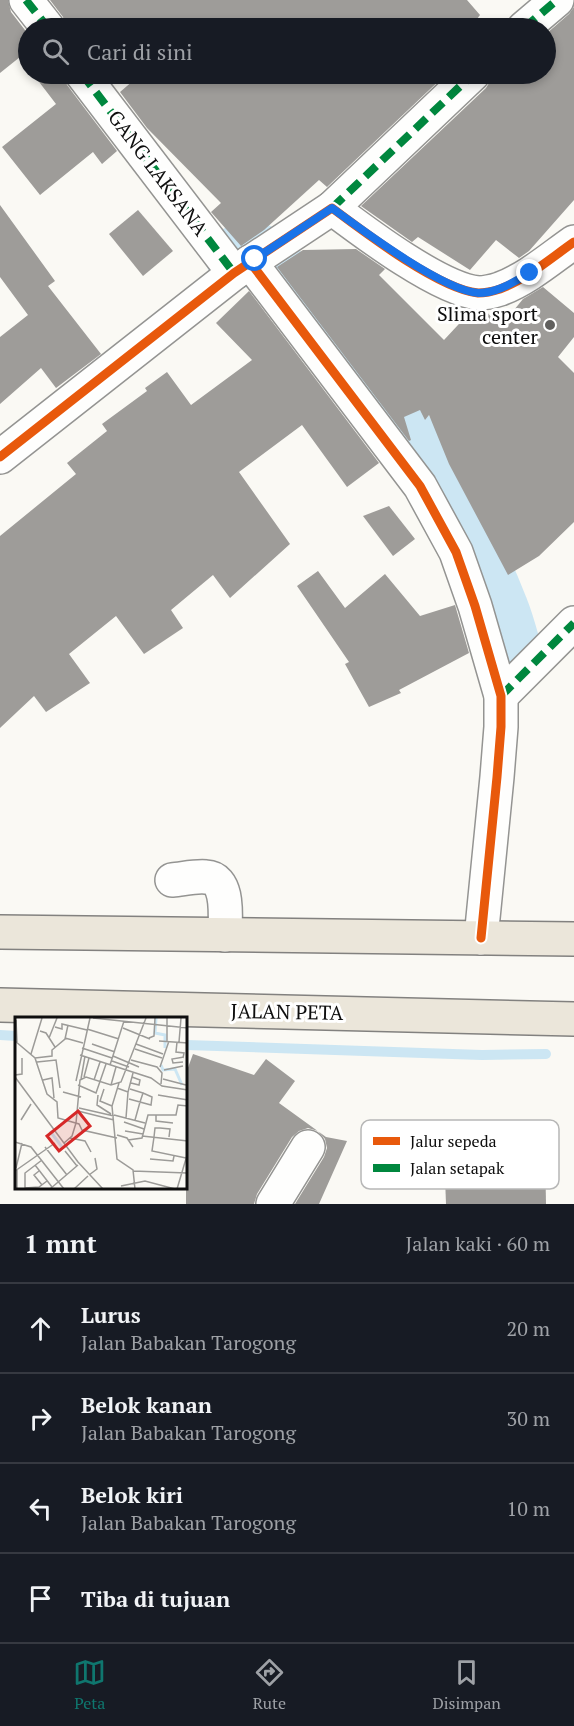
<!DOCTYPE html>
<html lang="id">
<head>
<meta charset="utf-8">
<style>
	:root { --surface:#171b24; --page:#20242c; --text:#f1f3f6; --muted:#9ea1a6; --line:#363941; --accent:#0f766e }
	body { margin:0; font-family:"PT Serif",serif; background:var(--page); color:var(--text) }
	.stop { position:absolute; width:18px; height:18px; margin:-14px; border:4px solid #1a73e8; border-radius:50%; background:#fff }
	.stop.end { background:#1a73e8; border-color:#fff; box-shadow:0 2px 6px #0008 }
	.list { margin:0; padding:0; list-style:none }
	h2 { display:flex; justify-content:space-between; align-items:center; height:78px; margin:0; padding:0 24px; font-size:26px }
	h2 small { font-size:20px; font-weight:400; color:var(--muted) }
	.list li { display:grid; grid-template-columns:39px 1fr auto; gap:18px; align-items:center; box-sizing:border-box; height:90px; padding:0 24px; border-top:2px solid var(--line) }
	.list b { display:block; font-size:22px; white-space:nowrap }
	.list p { margin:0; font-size:20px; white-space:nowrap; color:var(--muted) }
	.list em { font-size:20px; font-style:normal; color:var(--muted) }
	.icon { flex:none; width:33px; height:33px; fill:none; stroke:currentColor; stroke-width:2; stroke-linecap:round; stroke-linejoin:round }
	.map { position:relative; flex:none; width:574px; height:1204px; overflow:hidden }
	.search { position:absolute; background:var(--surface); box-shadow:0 3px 9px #0003; left:18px; right:18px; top:18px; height:66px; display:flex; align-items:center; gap:15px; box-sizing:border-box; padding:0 21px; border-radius:33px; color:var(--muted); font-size:22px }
	.sheet { height:438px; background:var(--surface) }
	nav { display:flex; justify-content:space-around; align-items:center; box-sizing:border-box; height:84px; border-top:2px solid var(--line); background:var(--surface); font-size:16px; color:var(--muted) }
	nav a { display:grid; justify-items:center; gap:3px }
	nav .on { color:var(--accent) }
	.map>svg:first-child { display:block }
</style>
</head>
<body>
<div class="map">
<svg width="574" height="1204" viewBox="0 0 574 1204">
	<rect width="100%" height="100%" fill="#faf9f4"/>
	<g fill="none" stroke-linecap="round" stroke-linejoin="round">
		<g stroke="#cce6f3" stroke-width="10">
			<path d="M0 1035 16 1036"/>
			<path d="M186 1045 482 1055 546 1054"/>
		</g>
		<path stroke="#cce6f3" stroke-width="63" d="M237 257 256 254C294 284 321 321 349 359 408 436 462 518 497 609 504 626 508 644 513 661"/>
	</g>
	<g fill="#9e9c99">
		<path d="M0 0H8L11 12 28 34V68L20 57 0 73Z"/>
		<path d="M50 0H467L480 15 477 19 485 28H66L63 17Z"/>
		<path d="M574 7V200L529 251 519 258 496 240 470 270 418 237 412 242 361 206 486 88 491 80V74H546V34L569 14Z"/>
		<path d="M33 74H64L67 85 117 151 102 164 93 152 40 195 2 147 56 104Z"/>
		<path d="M141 74H446L327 187 319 180 264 230 241 246 211 212 221 203 147 128 120 92Z"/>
		<path d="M0 205 55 281 48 286 101 354 56 388 41 368 0 404V337L28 315 0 277Z"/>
		<path d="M138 210 173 251 143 276 109 234Z"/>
		<path d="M356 249 385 269 379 275 444 340 471 311H486L500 327 523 299 543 287 574 313V337L558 357 574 373V522L539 556 508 575 449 464 429 415 425 420 420 410 404 417 411 440 409 441 277 267 303 250Z"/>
		<path d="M249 291 379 463 347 487 302 425 239 472 290 544 230 598 213 575 171 610 183 628 144 654 116 616 69 654 90 683 46 712 34 696 0 728V536L76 474 67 463 107 431 102 424 147 391 145 388 167 372 191 405 252 360 216 323Z"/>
		<path d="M389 506 415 539 393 556 363 516Z"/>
		<path d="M318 571 345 608 385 574 420 616 455 605 469 653 399 690 401 693 369 707 345 664 349 662 297 586Z"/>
		<path d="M193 1054 254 1075 266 1059 295 1081 279 1103 326 1137 347 1141 319 1204H295L324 1157 327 1148 325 1139 318 1131 308 1128 299 1131 292 1137 257 1194 254 1204H186V1073Z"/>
		<path d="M444 1151H545L546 1204H446Z"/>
	</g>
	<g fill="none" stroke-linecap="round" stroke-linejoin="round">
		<defs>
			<g id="minor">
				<path d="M26 0 48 28"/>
				<path d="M524 28 557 0"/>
				<path d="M82 74 234 273"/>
				<path d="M332 208 473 74"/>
				<path d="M250 262 420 486 456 552 475 606 501 696V727L497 777 481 938"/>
				<path d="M0 457 234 273 332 208C364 232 439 289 478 293 484 293 494 291 500 289 527 279 551 258 574 242"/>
				<path d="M501 696 574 623"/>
				<path d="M172 880C183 879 195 876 206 877 230 878 225 918 225 935"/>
				<path d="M273 1204 308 1147"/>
			</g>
			<g id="major">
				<path d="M0 932 574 939"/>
				<path d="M0 1005 574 1019"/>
			</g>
		</defs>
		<use href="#minor" stroke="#949492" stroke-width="36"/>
		<use href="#major" stroke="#82817f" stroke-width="36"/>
		<use href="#minor" stroke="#fefefd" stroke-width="33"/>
		<use href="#major" stroke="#ebe6da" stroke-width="33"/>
		<g stroke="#00873e" stroke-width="8" stroke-dasharray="15 8" stroke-linecap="butt">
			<path d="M26 0 48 28"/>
			<path d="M524 28 557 0"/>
			<path d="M82 74 234 273"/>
			<path d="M332 208 473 74"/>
			<path d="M501 696 574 623"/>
		</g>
		<defs>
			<g id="cycleway">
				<path d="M250 262 420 486 456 552 475 606 501 696V727L497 777 481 938"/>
				<path d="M0 457 234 273 332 208C364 232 439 289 478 293 484 293 494 291 500 289 527 279 551 258 574 242"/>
			</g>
		</defs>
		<use href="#cycleway" stroke="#fff" stroke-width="13"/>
		<use href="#cycleway" stroke="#e8590c" stroke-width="9"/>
	</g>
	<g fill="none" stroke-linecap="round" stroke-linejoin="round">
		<path stroke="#1a73e8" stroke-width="8" d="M255 259 332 208C362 230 444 291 479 293 498 293 515 281 530 273"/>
	</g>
	<circle fill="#61605e" stroke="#fff" stroke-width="2" cx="550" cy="325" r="6"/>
	<g text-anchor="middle" stroke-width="6" stroke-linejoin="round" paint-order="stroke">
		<g font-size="20" fill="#0e0e0e" stroke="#fff">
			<text transform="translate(158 173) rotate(53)" y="7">GANG LAKSANA</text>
			<text transform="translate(287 1012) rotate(1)" y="7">JALAN PETA</text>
		</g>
		<g font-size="20" fill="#0e0e0e" stroke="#fff" text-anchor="end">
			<text x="538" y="321">Slima sport<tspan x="538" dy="23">center</tspan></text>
		</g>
	</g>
	<g transform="translate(15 1017)">
		<rect width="172" height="172" fill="#faf9f4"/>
		<path fill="none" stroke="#cce6f3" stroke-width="3" d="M141 1 140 16 150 18V31M146 48 148 53 160 52 167 68M35 114 47 130"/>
		<path fill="none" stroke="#9c9b98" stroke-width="1.5" d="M78 1 173 11M1 3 2 25M40 10 47 12V7L72 13M108 11 135 22M72 12 104 22M25 14 31 16 40 30M34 21 42 1M50 21 68 26M134 21 139 19 140 1M0 24 20 41 32 77 42 85 43 101 64 107 67 113 102 121M144 24 173 26M152 24V1M162 25 161 35 169 36 168 41M164 25 166 1M77 27 100 35M121 27 148 37M67 31 97 41M120 32 147 41M16 37 27 1M65 38 136 61 147 69 173 73M98 39 124 50M20 41 37 39V33L50 22 53 8M116 43 142 50 147 56 146 67M97 44 114 50M22 45 41 43 45 71M168 45 158 46 157 42 169 40M95 48 109 4M145 50 154 24M149 53 168 49M0 58 7 57V41M0 60 63 145 88 172M69 60 74 41M66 62 70 39M148 62 171 68M28 63 37 61 39 81M79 63 85 45M61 64 75 1M104 66 97 89 102 142 118 153 120 172M116 66 124 68 125 63 117 60M63 68 81 76 91 47M96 68 101 50M102 71 113 75 118 56M89 72 85 84 97 89M115 72 128 76 125 85M48 75 66 80M83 78 82 88 96 97M143 78 173 83M114 82 136 88 137 80 128 76M64 91 99 99M63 94 99 103M99 98 130 106M141 98V104L158 106M111 101 113 75M6 103 16 87M120 103 125 85M109 105 129 112M61 106 65 63 71 60 96 68 106 65 131 1M110 114 128 117M102 118 112 121 118 130M127 119 173 124M139 120 137 134 171 141M139 120 140 111H145L155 112 154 120M55 121 70 124 76 135M113 123 127 121 133 98H161L163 88 173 89M0 125 16 130 49 172M49 126 57 119 61 106M30 130 52 158M50 134 62 149M135 142 158 144 159 139M20 148 37 170M1 151 7 126M0 154 40 126M24 154 19 158 27 168M118 154 172 156M74 158 82 152 80 141M106 169 130 164 160 172M10 171 24 170 32 164M2 172V153M10 172V156L27 143M35 172 63 148M59 172 73 159M162 172 173 135"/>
		<path fill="#d62828" fill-opacity="0.15" stroke="#d62828" stroke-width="3" d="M63 94 75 109 44 134 32 119Z"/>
		<rect width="172" height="172" fill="none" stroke="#0e0e0e" stroke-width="3"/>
	</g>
	<rect x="361" y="1120" width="198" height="69" rx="9" fill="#fff" stroke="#b7b7b7" stroke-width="1.5"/>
	<rect x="373" y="1137" width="27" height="8" fill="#e8590c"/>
	<rect x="373" y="1164" width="27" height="8" fill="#00873e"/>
	<g font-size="16" fill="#0e0e0e">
		<text x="410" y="1147">Jalur sepeda</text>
		<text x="410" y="1174">Jalan setapak</text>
	</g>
</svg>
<div class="stop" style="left:255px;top:259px"></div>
<div class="stop end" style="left:530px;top:273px"></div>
<div class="search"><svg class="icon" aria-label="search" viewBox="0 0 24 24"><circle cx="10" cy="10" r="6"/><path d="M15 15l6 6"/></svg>Cari di sini</div>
</div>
<section class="sheet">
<h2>1 mnt<small>Jalan kaki · 60 m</small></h2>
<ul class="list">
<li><svg class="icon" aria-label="ahead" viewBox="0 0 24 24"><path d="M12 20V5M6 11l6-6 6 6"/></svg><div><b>Lurus</b><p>Jalan Babakan Tarogong</p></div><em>20 m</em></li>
<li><svg class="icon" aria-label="right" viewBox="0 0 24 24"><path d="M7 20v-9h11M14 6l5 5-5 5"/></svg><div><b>Belok kanan</b><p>Jalan Babakan Tarogong</p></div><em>30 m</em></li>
<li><svg class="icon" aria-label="left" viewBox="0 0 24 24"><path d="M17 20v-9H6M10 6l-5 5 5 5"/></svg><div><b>Belok kiri</b><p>Jalan Babakan Tarogong</p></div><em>10 m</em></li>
<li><svg class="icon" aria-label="arrive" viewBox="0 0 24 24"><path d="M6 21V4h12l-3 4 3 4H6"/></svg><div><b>Tiba di tujuan</b></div></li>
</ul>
</section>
<nav>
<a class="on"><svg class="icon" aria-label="map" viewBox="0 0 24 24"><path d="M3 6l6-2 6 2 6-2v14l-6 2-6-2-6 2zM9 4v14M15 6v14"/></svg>Peta</a>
<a><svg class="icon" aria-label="directions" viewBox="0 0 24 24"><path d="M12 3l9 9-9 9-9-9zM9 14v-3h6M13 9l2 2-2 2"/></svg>Rute</a>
<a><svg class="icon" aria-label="saved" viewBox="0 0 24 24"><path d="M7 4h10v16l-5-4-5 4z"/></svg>Disimpan</a>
</nav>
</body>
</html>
